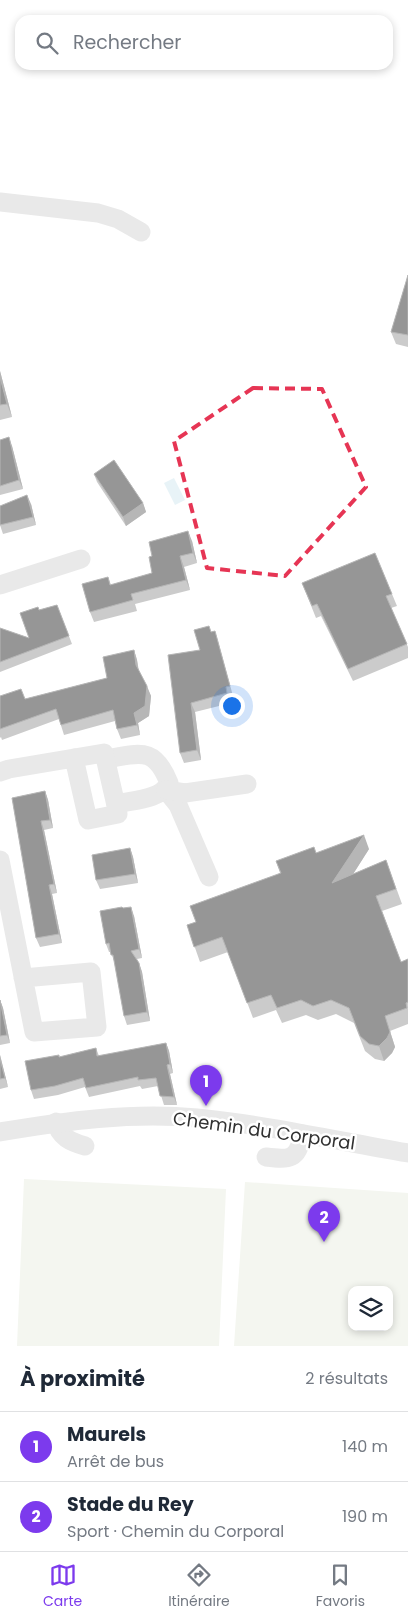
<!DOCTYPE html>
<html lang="fr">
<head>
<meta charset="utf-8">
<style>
	:root { --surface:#fff; --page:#f6f6f7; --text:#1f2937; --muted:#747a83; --line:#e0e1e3; --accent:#7c3aed }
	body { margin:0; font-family:Poppins,sans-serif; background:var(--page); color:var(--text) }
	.controls { position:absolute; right:15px; bottom:15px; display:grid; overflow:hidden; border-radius:10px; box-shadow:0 2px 8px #0003 }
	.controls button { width:45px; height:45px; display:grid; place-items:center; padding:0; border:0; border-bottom:1px solid var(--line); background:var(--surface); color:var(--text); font:25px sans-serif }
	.you { position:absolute; left:231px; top:705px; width:18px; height:18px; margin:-12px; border:4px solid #fff; border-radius:50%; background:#1a73e8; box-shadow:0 0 0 8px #1a73e833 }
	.badge { display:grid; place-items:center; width:32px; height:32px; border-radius:50%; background:var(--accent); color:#fff; font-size:16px; font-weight:700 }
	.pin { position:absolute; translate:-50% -41px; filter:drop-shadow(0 1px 2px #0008) }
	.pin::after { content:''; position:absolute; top:26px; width:18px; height:15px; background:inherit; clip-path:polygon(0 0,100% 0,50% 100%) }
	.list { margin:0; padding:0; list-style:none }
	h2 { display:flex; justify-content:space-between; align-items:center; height:65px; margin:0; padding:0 20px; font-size:21px }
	h2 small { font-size:16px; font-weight:400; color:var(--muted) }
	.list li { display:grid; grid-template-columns:32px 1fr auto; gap:15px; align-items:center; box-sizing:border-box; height:70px; padding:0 20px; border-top:1px solid var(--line) }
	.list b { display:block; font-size:19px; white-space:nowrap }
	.list p { margin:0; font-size:16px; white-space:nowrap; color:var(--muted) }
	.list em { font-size:16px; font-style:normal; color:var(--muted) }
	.icon { flex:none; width:28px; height:28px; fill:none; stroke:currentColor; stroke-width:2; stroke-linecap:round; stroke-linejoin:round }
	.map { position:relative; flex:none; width:408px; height:1346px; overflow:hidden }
	.search { position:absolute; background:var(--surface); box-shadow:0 2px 8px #0003; left:15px; right:15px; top:15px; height:55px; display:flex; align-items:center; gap:12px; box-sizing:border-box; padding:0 18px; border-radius:15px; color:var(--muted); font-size:19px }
	.sheet { height:205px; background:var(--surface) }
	nav { display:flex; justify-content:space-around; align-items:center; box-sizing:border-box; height:70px; border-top:1px solid var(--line); background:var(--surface); font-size:14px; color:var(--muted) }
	nav a { display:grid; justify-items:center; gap:2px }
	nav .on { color:var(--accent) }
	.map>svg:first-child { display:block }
</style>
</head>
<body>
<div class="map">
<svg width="408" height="1346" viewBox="0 0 408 1346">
	<rect width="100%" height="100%" fill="#fff"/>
	<g fill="#e6ebdd" fill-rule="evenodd">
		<path d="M24 1179 226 1189 219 1346H17Z"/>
		<path d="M245 1182 408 1193V1346H234ZM352 1290H389V1327H352Z"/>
	</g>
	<path fill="#cce4ed" d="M174 478 185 500 175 505 164 483Z"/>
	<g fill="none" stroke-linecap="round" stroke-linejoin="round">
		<g stroke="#cecece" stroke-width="19">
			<path d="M0 202 98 213 118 219 141 232"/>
			<path d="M0 585 81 559"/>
			<path d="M105 759C139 754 154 745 169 783 161 800 132 800 116 804"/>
			<path d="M0 772 9 769 104 753 118 814 88 820 74 758"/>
			<path d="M166 790 178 805 209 877"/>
			<path d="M166 790 185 793 247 784"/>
			<path d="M0 860 34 1032 97 1027 91 972 23 978"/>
			<path d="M56 1122C59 1137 71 1142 85 1146"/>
			<path d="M0 1132C65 1121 131 1112 197 1118 268 1125 338 1141 408 1153"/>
			<path d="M266 1157C289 1160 299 1160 302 1134"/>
		</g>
	</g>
	<g fill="#8c8c8c">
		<path d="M408 275V347L396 344 391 332Z"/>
		<path d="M0 371 12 417 0 420Z"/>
		<path d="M0 440 12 446 23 489 0 495Z"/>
		<path d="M94 474 143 503 146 512 126 526 97 482Z"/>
		<path d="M31 504 36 525 3 534 0 525Z"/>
		<path d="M192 541 197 563 184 567 190 590 135 604 137 611 94 622 90 612 108 577 111 585 152 573Z"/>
		<path d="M302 583 392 594 397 606 391 608 408 647V658L353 681 321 616 316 618Z"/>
		<path d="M57 605 72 644 0 672V628L29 638 39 610Z"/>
		<path d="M215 631 218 641 233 696 229 697 231 703 195 712 201 760 184 763 180 753 200 650 211 632Z"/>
		<path d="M134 650 137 660 139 671 151 696 149 716 138 723 140 735 121 739 117 729 115 721 64 735 59 719 2 740 1 737 0 738V696L25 699 107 678Z"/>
		<path d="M45 791 48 800 53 828 44 830 57 893 52 894 62 943 40 947 36 938 12 798Z"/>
		<path d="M130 848 133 857 138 883 100 889 96 880Z"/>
		<path d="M369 849 353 874 386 860 402 904 382 911 401 962 408 959V1024L390 1031 395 1047 392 1053 384 1061 375 1059 365 1051 354 1023 336 1014 318 1020 306 1015 282 1023 276 1010 253 1018 228 952 200 962 187 925 196 922 280 873 276 861 316 853Z"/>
		<path d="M123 908 134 916 142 958 137 959 139 963 142 972 150 1021 127 1025 124 1016 115 964 111 952H109L106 944Z"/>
		<path d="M0 1000 3 1008 10 1043 0 1045Z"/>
		<path d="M166 1043 169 1051 173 1073 170 1074 177 1105H164L158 1086 142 1089 140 1086 89 1097 85 1087 58 1095 34 1099 31 1090 59 1057 96 1048 99 1056Z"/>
		<path d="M0 1055 8 1087 0 1089Z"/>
	</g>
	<g fill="#5d5d5d">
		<path d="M0 371 12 417 7 404 0 377Z"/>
		<path d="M9 437 12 446 23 489 19 480Z"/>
		<path d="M27 495 31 504 36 525 33 517Z"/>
		<path d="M143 503 146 512 126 526 123 517Z"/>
		<path d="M188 531 192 541 197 563 193 553Z"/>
		<path d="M180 556 184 567 190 590 186 580Z"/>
		<path d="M134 650 137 660 139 675 136 665Z"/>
		<path d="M147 686 151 696 149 716 138 723 140 735 137 725 134 713Z"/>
		<path d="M191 703 195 712 201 760 197 750Z"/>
		<path d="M45 791 48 800 53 828 50 820Z"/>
		<path d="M41 821 44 830 57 893 54 884Z"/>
		<path d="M364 835 369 849 338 898 332 883Z"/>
		<path d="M130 848 133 857 138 883 135 874Z"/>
		<path d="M49 885 52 894 62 943 59 934Z"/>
		<path d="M131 907 134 916 142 958 139 949Z"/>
		<path d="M139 963 142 972 150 1021 147 1012Z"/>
		<path d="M0 1000 3 1008 10 1043 7 1035Z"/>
		<path d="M385 1016 395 1047 392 1053 384 1061 379 1046Z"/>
		<path d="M166 1043 169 1051 173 1073 170 1064Z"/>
		<path d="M0 1055 8 1087 5 1078 0 1059Z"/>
		<path d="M167 1065 170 1074 177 1105 174 1097Z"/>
	</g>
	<g fill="#181818" stroke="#5d5d5d">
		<path d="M408 275V335L391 332Z"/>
		<path d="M0 377 7 404 0 405Z"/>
		<path d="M9 437 19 480 0 486V440Z"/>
		<path d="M114 460 143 503 123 517 94 474Z"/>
		<path d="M27 495 33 517 0 525V506Z"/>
		<path d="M188 531 193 553 180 556 186 580 131 594 133 600 90 612 82 584 108 577 110 585 152 573 149 557 152 556 149 542Z"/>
		<path d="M375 553 392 594 386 596 407 644 348 669 317 604 312 606 302 583Z"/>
		<path d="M57 605 69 636 0 662V628L29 638 20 613 38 607 39 610Z"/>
		<path d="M209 626 211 632 215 631 230 686 226 687 227 693 191 703 197 750 180 753 168 655 200 650 194 630Z"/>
		<path d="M134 650 136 665 147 686 145 706 134 713 137 725 117 729 113 710 61 725 56 709 0 729V696L21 689 25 699 107 678 103 657Z"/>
		<path d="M45 791 50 820 41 821 54 884 49 885 59 934 36 938 12 798Z"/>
		<path d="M364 835 332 883 386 860 396 889 376 896 401 962 408 959V1002L406 1003 407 1008 385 1016 390 1032 387 1038 379 1046 369 1044 360 1036 349 1008 331 1000 313 1006 301 1000 277 1008 271 995 247 1003 222 937 194 947 187 925 196 922 190 906 281 873 276 861 314 847 316 853Z"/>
		<path d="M130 848 135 874 96 880 92 855Z"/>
		<path d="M122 907 123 908 131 907 139 949 131 951 139 963 147 1012 124 1016 113 955H111L109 943 106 944 100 911Z"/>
		<path d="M0 1000 7 1035 0 1036Z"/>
		<path d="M166 1043 170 1064 167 1065 174 1097 160 1096 156 1078 138 1080V1077L86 1088 83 1078 55 1086 31 1090 25 1061 59 1055V1057L96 1048 97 1056Z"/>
		<path d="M0 1059 5 1078 0 1079Z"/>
	</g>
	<path d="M0 0H408V1346H0ZM253 388 322 389 366 487 285 576 207 568 174 441Z" fill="#fff" fill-opacity=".55" fill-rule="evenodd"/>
	<path fill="none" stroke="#e63554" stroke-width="4" stroke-dasharray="10 6" stroke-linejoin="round" d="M253 388 322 389 366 487 285 576 207 568 174 441Z"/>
	<g text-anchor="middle" stroke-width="5" stroke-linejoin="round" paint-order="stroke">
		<g font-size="18" fill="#313131" stroke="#fff">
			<text transform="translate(264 1131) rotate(8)" y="6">Chemin du Corporal</text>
		</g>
	</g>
</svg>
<div class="controls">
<button><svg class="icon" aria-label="layers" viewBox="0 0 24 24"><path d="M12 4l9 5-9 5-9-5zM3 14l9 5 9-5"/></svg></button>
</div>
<div class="you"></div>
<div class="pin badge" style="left:206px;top:1106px">1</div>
<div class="pin badge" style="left:324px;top:1242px">2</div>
<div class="search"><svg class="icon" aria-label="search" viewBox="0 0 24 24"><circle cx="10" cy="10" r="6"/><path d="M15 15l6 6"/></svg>Rechercher</div>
</div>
<section class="sheet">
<h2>À proximité<small>2 résultats</small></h2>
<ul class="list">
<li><span class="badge">1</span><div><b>Maurels</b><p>Arrêt de bus</p></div><em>140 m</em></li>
<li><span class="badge">2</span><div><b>Stade du Rey</b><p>Sport · Chemin du Corporal</p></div><em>190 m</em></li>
</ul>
</section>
<nav>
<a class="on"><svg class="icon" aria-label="map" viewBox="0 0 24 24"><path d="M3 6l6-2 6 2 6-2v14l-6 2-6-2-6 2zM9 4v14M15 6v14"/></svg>Carte</a>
<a><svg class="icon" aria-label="directions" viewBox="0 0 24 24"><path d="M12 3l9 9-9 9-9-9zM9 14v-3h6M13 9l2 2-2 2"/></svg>Itinéraire</a>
<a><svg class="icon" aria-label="saved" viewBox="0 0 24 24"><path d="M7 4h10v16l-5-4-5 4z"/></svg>Favoris</a>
</nav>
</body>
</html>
